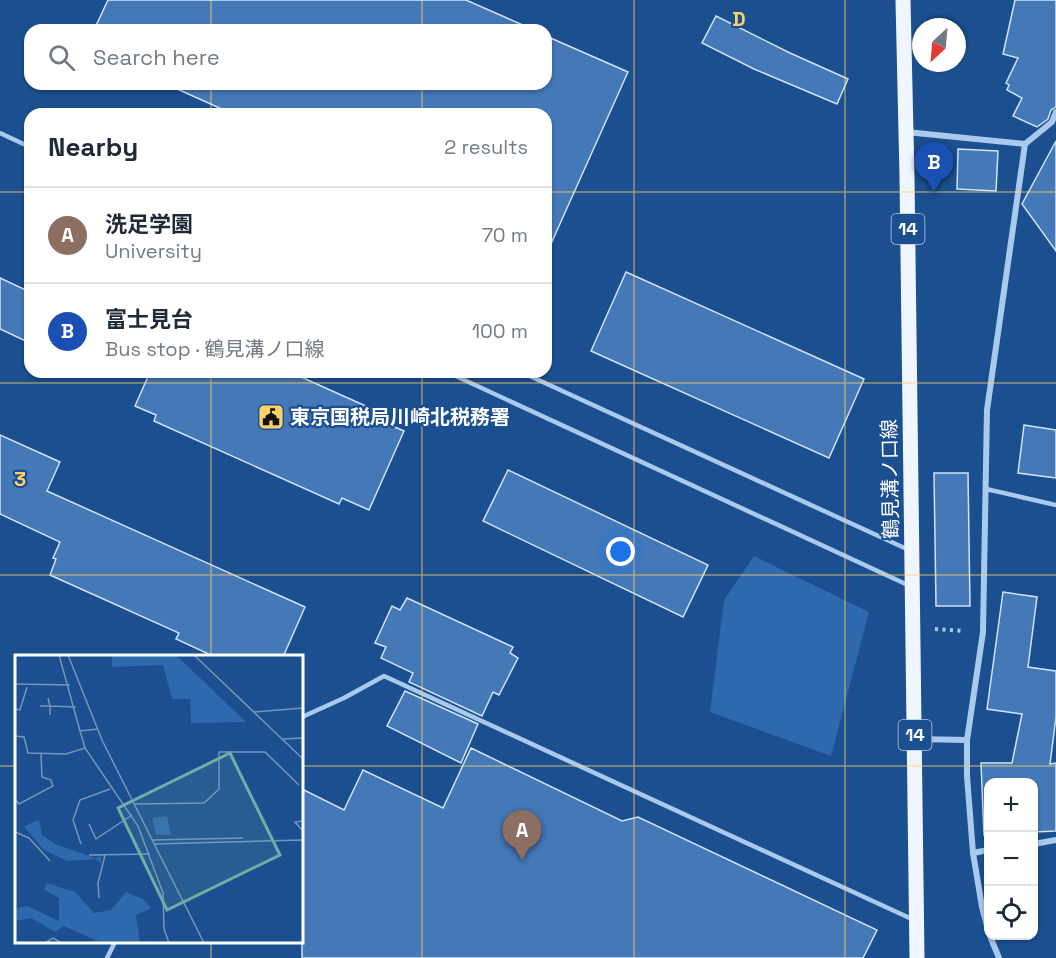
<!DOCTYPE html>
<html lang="en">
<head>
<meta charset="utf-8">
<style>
	:root { --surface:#fff; --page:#f6f6f7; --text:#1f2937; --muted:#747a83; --line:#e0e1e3; --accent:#2563eb }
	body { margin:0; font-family:"Space Grotesk","Noto Sans JP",sans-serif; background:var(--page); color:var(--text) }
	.controls { position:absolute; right:18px; bottom:18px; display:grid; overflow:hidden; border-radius:12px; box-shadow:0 2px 4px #0004 }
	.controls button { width:54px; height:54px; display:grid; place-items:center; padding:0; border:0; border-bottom:2px solid var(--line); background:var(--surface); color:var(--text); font:30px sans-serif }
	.compass { position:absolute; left:912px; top:18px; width:54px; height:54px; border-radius:50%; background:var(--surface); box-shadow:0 2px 4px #0004; rotate:206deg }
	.you { position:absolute; left:621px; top:552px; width:21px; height:21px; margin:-15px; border:4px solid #fff; border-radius:50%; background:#1a73e8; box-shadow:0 0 0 9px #1a73e833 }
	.badge { display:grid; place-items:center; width:39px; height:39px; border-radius:50%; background:var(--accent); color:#fff; font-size:20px; font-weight:700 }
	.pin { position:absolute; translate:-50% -50px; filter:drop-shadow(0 2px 3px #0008) }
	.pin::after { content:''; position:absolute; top:32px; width:21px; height:18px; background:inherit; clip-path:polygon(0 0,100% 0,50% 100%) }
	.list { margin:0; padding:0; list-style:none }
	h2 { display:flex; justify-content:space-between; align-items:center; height:78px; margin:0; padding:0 24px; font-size:26px }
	h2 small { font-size:20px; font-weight:400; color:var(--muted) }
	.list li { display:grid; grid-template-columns:39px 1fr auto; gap:18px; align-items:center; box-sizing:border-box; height:96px; padding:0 24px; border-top:2px solid var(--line) }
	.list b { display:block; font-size:22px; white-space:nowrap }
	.list p { margin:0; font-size:20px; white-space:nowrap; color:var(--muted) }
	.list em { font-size:20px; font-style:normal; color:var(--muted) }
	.icon { flex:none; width:33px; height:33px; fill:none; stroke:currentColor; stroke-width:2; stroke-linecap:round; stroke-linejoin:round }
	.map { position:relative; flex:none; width:1056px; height:958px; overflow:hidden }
	.search { position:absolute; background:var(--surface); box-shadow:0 2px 4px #0004; left:24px; top:24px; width:528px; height:66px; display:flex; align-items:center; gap:15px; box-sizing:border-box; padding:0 21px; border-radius:18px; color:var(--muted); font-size:22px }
	.panel { position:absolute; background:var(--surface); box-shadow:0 2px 4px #0004; left:24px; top:108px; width:528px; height:270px; border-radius:18px }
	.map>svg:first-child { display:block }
</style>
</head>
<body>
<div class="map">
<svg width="1056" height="958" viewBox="0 0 1056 958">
	<rect width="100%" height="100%" fill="#1b4f8f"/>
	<path fill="#2e69ad" d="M754 556 869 612 831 756 710 712 724 600Z"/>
	<g fill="#4478b7" stroke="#cfe3fa" stroke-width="1.5">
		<path d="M108 0H466L534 30H94Z"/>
		<path d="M1015 0H1056V107L1051 110 1048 119 1037 127 1013 116 1022 98 1007 90 1009 85 1006 83 1018 58 1003 54Z"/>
		<path d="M716 16 790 53 848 79 837 104 754 69 702 43Z"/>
		<path d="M546 36 628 72 546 255V114H233L166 84H546Z"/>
		<path d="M1056 141V251L1022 204Z"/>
		<path d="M958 149 998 151 996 191 957 189Z"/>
		<path d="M626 272 864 379 829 458 591 351Z"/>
		<path d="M0 278 30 292V343L0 329Z"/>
		<path d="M150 372H290L379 412 376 419 404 431 369 510 342 498 339 504 154 421 156 415 135 406Z"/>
		<path d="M1024 425 1056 430V478L1018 473Z"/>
		<path d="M0 435 60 462 47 491 305 607 283 657H215L176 639 179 633 50 575 56 559 53 558 60 542 0 514Z"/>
		<path d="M508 470 708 565 683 617 483 521Z"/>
		<path d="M934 473H968L970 606H936Z"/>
		<path d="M1003 592 1037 597 1028 667 1056 671V717L1050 764 1056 763V831L1034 832V783H988V834L984 835 981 763H1012L1022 714 987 709Z"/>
		<path d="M407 598 513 647 510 653 518 658 499 695 493 692 482 716 409 682 413 673 381 658 386 647 375 643 392 606 400 610Z"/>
		<path d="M405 691 478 724 461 763 387 726Z"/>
		<path d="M471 748 622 821 638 817 877 930 863 958H302V789L344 810 363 770 443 808Z"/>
	</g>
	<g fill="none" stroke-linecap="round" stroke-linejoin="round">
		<path stroke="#a9c9ee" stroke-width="4" stroke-dasharray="3 4.5" stroke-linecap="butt" d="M935 629 963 631"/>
		<g stroke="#a9c9ee" stroke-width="4.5">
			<path d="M0 133 30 147"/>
			<path d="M447 372 910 586"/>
			<path d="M521 372 909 550"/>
			<path d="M986 489 1056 505"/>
			<path d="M302 717 344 698 384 676 914 920"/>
			<path d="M107 958 115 942"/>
		</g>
		<g stroke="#a9c9ee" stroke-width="6">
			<path d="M906 132 1025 144"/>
			<path d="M915 739 967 740"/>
			<path d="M1034 844 1056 840"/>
			<path d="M973 853 988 850"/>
			<path d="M988 930 982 907 973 853 967 776V740L983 632 987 410 1025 144 1052 122 1056 112"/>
			<path d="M990 936 999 958"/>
		</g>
		<path stroke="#f0f6ff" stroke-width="15" d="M903 0 907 177 917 958"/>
	</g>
	<path fill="none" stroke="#ffd166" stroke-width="1.5" stroke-opacity="0.55" d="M211 0V30M422 0V30M634 0V958M845 0V958M211 84V114M422 84V114M0 192H30M546 192H1056M211 372V656M422 372V958M0 383H1056M0 575H1056M0 766H16M302 766H1056M211 942V958"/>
	<defs>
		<symbol id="civic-square" viewBox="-11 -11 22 22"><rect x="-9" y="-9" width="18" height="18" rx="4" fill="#ffd166" stroke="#1b4f8f"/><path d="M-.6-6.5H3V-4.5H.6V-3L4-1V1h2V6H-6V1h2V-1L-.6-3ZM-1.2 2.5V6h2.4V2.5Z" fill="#111"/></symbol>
	</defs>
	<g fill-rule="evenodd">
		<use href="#civic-square" x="256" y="402" width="30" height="30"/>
	</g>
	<g text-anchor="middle" stroke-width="4.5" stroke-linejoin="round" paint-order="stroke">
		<g fill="#1b4f8f" stroke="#bbcadd" stroke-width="1.5">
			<rect x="891.5" y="214" width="33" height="30" rx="4.5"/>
			<rect x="898.5" y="720" width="33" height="30" rx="4.5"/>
		</g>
		<g font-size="18" font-weight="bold" fill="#fff">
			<text x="908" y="235">14</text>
			<text x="915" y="741">14</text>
		</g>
		<g font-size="20" font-weight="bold" fill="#fff" stroke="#1b4f8f" text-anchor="start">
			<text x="290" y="424">東京国税局川崎北税務署</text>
		</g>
		<g font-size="20" fill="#fff" stroke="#1b4f8f">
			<text transform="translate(890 479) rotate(-91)" y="7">鶴見溝ノ口線</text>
		</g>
	</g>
	<g transform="translate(15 655)">
		<rect width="288" height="288" fill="#1b4f8f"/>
		<path d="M97 0H161L231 67 176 68 175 44H157L148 10 97 12ZM152 161 156 180H141L137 163ZM24 165 27 180 40 189 80 203 86 201V209L81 204 52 206 29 195 9 171ZM32 228 60 237 79 258 96 255 111 237 128 244 136 253 121 260 125 288H87L49 271 40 277 16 263 0 266 2 253 12 251 44 266V243L29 235Z" fill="#2e69ad"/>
		<path fill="none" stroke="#7695bc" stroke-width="1.5" d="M44 0 65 76M53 0 87 85 189 288M179 0 288 104M0 29 55 30M25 51H35L33 43M0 54 5 55 12 32M238 57 288 53M35 60V51L61 52M83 74 65 76 70 93 123 171 148 238 149 274 154 288M0 81 9 82 13 98 51 99 70 93M268 84 288 83M0 144 4 149 38 131 36 125 27 122 26 99M119 149 189 148 204 134V97H250L284 130M288 166 280 167 288 176M74 169 81 184 117 160M0 177 14 183 35 206M137 185 228 183M66 189 58 165 65 145 95 134M139 189 288 185M74 200 135 199M84 243 83 228 90 200M30 288 38 283 47 288"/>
		<path fill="#6fada8" fill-opacity="0.15" stroke="#6fada8" stroke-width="3" d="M215 98 265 200 152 255 103 153Z"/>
		<rect width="288" height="288" fill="none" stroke="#fff" stroke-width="3"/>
	</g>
	<g font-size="20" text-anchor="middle" font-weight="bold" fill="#ffd166" stroke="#1b4f8f" stroke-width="4.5" stroke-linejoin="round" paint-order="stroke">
		<text x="739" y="26">D</text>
		<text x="20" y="486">3</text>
	</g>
</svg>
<div class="controls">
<button>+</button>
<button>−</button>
<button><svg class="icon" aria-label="locate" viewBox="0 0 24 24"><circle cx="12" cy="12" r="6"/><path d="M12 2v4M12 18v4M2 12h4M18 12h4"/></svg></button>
</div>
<svg class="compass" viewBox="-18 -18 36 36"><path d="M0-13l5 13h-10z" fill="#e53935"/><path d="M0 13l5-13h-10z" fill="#747a83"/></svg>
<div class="you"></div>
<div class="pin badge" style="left:522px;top:860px;background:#8d6e63">A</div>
<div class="pin badge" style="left:934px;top:192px;background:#1a4fb4">B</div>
<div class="search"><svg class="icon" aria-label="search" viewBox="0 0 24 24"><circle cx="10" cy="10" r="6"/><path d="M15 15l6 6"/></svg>Search here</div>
<section class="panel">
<h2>Nearby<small>2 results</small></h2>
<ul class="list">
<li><span class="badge" style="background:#8d6e63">A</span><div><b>洗足学園</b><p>University</p></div><em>70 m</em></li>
<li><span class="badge" style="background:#1a4fb4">B</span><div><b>富士見台</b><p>Bus stop · 鶴見溝ノ口線</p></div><em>100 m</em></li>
</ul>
</section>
</div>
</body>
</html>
